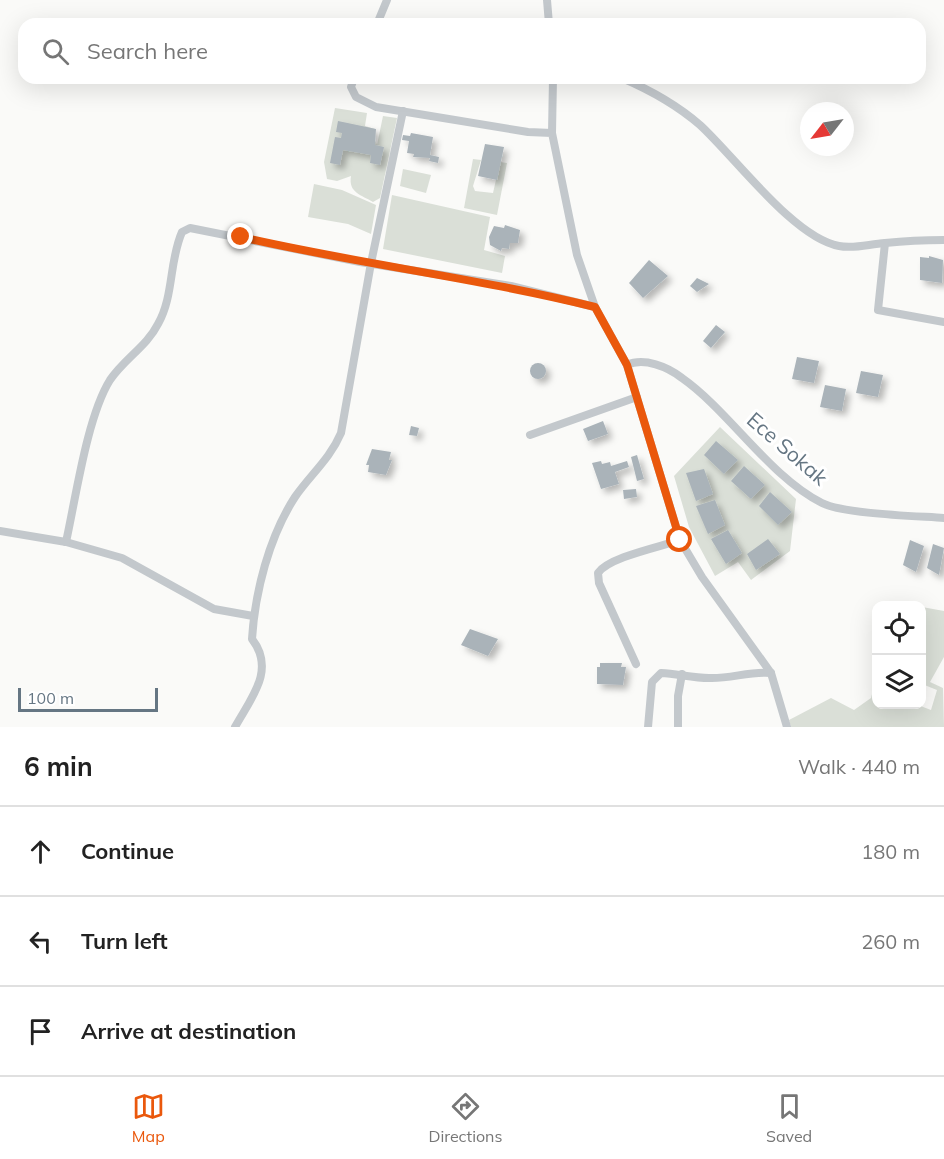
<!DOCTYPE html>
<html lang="en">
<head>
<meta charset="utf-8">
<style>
	:root { --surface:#fff; --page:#f6f6f6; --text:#222; --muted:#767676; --line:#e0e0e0; --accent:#ea580c }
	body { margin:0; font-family:Mulish,sans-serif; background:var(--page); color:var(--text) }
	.controls { position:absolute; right:18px; bottom:18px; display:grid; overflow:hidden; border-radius:12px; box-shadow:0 6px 24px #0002 }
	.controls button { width:54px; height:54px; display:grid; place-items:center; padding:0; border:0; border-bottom:2px solid var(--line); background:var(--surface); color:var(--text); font:30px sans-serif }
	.compass { position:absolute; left:800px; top:102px; width:54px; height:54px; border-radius:50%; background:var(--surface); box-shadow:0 6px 24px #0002; rotate:239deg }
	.scale { position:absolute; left:18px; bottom:15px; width:140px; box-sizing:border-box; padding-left:6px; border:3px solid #657683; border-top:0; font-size:16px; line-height:21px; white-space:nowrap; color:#657683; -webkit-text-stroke:4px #fff; paint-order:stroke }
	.stop { position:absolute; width:18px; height:18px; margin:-14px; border:4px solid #ea580c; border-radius:50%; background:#fff }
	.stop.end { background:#ea580c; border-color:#fff; box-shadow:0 2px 6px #0008 }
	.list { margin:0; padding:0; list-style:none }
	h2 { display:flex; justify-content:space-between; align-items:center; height:78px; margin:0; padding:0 24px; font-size:26px }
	h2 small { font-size:20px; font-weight:400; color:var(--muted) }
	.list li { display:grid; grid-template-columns:39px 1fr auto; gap:18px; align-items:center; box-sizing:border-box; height:90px; padding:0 24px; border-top:2px solid var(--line) }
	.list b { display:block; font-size:22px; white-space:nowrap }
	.list em { font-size:20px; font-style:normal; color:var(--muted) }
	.icon { flex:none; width:33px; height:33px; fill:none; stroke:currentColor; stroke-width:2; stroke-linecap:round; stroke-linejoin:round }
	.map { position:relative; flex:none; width:944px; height:727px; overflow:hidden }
	.search { position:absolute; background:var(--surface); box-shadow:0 6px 24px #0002; left:18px; right:18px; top:18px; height:66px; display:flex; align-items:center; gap:15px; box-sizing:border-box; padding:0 21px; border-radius:18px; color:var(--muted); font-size:22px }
	.sheet { height:348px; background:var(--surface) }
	nav { display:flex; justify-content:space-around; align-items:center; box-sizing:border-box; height:84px; border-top:2px solid var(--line); background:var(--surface); font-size:16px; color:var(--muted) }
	nav a { display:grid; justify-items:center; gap:3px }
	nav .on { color:var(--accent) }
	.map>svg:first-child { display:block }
</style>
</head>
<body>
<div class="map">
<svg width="944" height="727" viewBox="0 0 944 727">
	<defs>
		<filter id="shadow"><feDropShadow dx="4.5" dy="4.5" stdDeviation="3" flood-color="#0004"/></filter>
	</defs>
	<rect width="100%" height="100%" fill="#fafaf8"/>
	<g fill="#dadfd7">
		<path d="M335 108 367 113 365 126 375 129 374 138 377 145 383 116 397 118 380 198 373 202C362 195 348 193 351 176L337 181 327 179 324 162Z"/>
		<path d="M473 159 481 160 473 186 475 191 493 193 500 162 507 163 497 215 464 208Z"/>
		<path d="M403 169 431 175 426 193 400 186Z"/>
		<path d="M314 184 342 190 376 205 371 234 348 224 308 217Z"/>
		<path d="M392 195 490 217 484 250 505 256 502 273 383 249Z"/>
		<path d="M720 427 796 499 790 551 751 580 738 562 715 576 689 527 674 476Z"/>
		<path d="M922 607 944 611V657L930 682 943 688 944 727H791L789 720 831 698 854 710 871 698 876 679V704L918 705 931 710 937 690 922 684Z"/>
	</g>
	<g fill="#aab3b9" filter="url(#shadow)">
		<path d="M338 121 376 129 375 145 384 147 380 165 370 163 371 155 343 150 340 165 330 163 335 137 341 138 342 133 336 132Z"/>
		<path d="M411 133 433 137 430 155 439 157 438 163 429 161 430 158 413 157 414 154 407 153 409 141 402 140 403 135 410 136Z"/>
		<path d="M485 144 504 147 497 180 478 176Z"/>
		<path d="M505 225 520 230 518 243H510L509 249 502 248 501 251 490 245 489 237 494 226 504 228Z"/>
		<path d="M929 256 943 260 942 283 920 280V257L929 258Z"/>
		<path d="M649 260 668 276 643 298 629 283Z"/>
		<path d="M697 278 709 284 697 292 690 286Z"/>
		<path d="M716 325 725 332 711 348 703 341Z"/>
		<path d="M797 357 819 361 814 383 792 379Z"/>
		<circle cx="538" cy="371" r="8"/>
		<path d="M861 371 883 375 878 397 856 393Z"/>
		<path d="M825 385 846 389 842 411 820 407Z"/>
		<path d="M603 421 608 434 588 441 583 429Z"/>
		<path d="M411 426 419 428 417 436 409 435Z"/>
		<path d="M716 441 738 460 724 474 704 455Z"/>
		<path d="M372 449 391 452 389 460H392L386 475 368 472 369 465H366Z"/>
		<path d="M637 455 644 479 637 481 631 457Z"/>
		<path d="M601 461 602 464 610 462 611 466 627 461 629 467 615 472 619 484 601 489 592 463Z"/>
		<path d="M744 466 765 485 751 499 731 481Z"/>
		<path d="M704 469 713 494 696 501 686 473Z"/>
		<path d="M636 489 637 497 624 499 623 490Z"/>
		<path d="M770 492 792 512 778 525 759 506Z"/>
		<path d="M715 500 725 525 708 534 696 506Z"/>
		<path d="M728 530 742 553 726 564 711 539Z"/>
		<path d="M768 539 780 554 756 570 747 554Z"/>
		<path d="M910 540 924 546 916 572 903 565Z"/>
		<path d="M933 544 944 548 939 575 927 568Z"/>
		<path d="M470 629 498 639 488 656 461 645Z"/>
		<path d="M600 663H622L621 667H626L623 685 597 684V667H600Z"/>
	</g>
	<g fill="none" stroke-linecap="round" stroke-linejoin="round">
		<g stroke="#c3c8cc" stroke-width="8">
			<path d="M547 0 549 24"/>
			<path d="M377 24 387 0"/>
			<path d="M354 78 351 87 356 97 376 107 528 132 552 133 577 255 595 307"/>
			<path d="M622 78C650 90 677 105 700 125 735 157 794 238 839 246 855 249 869 244 885 243 904 241 924 240 944 240"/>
			<path d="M552 133 553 78"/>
			<path d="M885 243 878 310 944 322"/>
			<path d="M627 365C644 357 668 367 682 378 729 411 770 477 822 503 844 514 917 516 944 518"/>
			<path d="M530 435 637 397"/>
			<path d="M0 531 66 542 122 558 214 609 253 616"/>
			<path d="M66 542C76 497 87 417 110 380 124 359 147 346 158 324 174 296 169 261 182 232L190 228 360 262 511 286 595 307 627 365 680 540 702 577 771 673 787 727"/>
			<path d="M636 664 599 583 598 573C609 557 660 547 680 540"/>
			<path d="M235 727C251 698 276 670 252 639 255 592 269 537 295 497 310 475 330 459 341 433L371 263 403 111"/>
			<path d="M648 727 652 682 661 673C678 674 693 678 709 678 730 679 750 671 771 673"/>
			<path d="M678 727V696L682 674"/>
		</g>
	</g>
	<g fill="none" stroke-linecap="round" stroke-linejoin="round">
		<path stroke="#ea580c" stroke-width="8" d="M241 237C358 264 478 278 595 307L627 365 680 540"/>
	</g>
	<g text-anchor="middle" stroke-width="6" stroke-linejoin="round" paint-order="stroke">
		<g font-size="21" fill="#657683" stroke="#fff">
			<text transform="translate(787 449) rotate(41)" y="7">Ece Sokak</text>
		</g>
	</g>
</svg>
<div class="controls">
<button><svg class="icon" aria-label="locate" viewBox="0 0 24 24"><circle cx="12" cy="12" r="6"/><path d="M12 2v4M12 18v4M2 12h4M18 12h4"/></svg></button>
<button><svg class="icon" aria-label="layers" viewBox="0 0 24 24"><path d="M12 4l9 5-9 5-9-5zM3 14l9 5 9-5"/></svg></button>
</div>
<svg class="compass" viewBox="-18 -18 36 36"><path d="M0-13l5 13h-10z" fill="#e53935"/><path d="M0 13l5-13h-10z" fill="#767676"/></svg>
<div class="scale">100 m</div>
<div class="stop" style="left:680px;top:540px"></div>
<div class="stop end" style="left:241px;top:237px"></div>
<div class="search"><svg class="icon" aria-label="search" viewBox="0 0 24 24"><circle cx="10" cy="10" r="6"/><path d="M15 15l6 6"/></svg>Search here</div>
</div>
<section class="sheet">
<h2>6 min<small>Walk · 440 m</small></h2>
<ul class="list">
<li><svg class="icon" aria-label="ahead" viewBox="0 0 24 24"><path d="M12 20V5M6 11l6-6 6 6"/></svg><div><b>Continue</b></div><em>180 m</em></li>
<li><svg class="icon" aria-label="left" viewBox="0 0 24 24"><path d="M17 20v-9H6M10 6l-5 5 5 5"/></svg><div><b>Turn left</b></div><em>260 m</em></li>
<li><svg class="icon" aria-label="arrive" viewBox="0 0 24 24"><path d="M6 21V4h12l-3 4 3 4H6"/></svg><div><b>Arrive at destination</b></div></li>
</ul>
</section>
<nav>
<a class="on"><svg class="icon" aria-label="map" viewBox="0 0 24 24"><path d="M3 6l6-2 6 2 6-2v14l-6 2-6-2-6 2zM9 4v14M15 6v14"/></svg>Map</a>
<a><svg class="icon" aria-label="directions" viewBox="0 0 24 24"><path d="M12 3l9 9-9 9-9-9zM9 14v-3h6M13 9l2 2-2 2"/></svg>Directions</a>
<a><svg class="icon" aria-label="saved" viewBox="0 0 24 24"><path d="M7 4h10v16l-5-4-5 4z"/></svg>Saved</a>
</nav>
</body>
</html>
